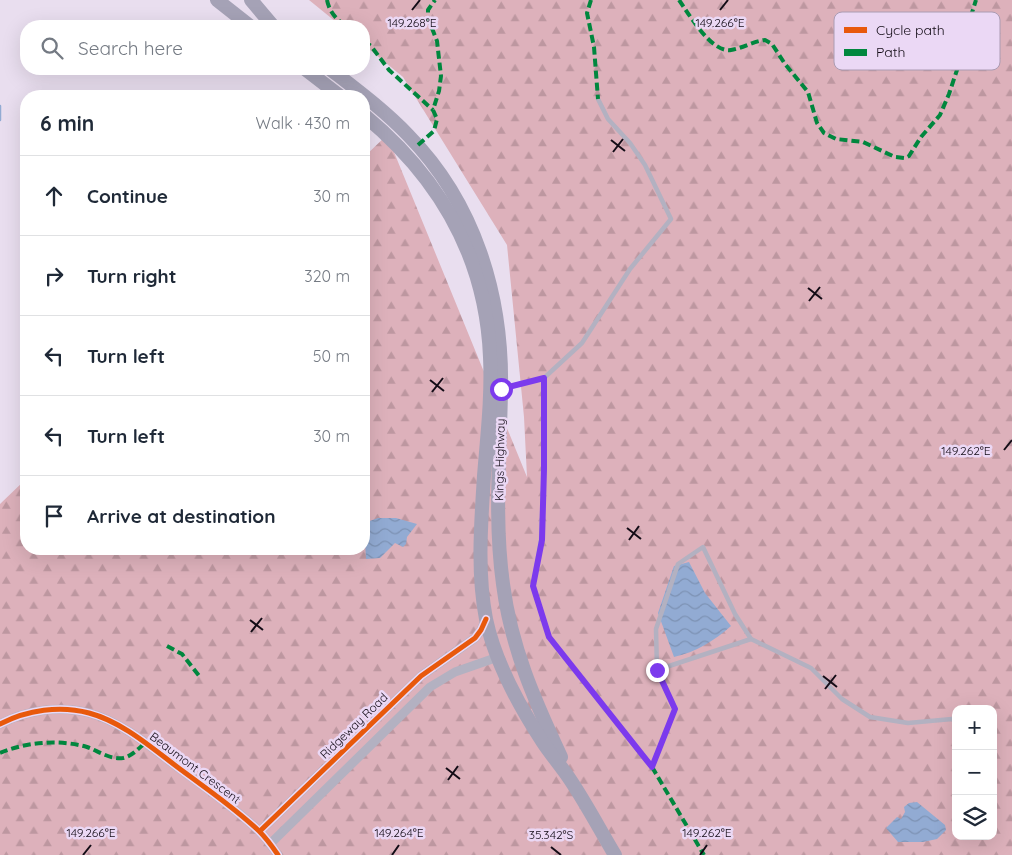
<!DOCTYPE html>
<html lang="en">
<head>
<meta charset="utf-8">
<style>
	:root { --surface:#fff; --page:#f2f2f3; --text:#1f2937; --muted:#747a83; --line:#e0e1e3 }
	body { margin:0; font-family:Quicksand,sans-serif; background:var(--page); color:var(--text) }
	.controls { position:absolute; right:15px; bottom:15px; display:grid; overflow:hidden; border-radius:10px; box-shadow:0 5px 20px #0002 }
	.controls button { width:45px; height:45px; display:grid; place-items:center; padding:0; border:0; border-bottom:1px solid var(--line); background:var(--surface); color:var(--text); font:25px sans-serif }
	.stop { position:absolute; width:15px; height:15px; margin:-11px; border:4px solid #7c3aed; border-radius:50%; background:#fff }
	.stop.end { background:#7c3aed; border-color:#fff; box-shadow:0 1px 5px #0008 }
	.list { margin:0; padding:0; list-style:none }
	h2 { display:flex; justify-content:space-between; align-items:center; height:65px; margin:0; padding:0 20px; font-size:21px }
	h2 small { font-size:16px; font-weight:400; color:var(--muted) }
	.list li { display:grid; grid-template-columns:32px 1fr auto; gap:15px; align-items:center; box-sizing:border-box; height:80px; padding:0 20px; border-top:1px solid var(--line) }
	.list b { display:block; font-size:19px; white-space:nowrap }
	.list em { font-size:16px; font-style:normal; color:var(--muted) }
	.icon { flex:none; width:28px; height:28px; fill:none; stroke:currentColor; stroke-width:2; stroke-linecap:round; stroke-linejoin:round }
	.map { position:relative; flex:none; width:1012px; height:855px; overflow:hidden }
	.search { position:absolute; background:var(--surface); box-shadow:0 5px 20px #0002; left:20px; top:20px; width:350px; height:55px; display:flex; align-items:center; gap:12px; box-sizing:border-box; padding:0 18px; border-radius:20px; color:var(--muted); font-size:19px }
	.panel { position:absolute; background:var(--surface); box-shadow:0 5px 20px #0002; left:20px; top:90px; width:350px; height:465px; border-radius:20px }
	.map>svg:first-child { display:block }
</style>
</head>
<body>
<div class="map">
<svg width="1012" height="855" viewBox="0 0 1012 855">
	<defs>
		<pattern id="forest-firs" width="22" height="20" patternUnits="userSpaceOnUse" patternTransform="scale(1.25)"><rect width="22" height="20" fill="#ddb1bb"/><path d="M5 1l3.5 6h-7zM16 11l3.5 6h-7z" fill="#bd97a0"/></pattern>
		<pattern id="water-waves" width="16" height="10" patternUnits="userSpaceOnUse" patternTransform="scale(1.25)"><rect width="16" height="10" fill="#92abd3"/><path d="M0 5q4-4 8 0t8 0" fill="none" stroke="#7d92b4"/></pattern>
	</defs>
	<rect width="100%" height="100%" fill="#e9deef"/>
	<path fill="url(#forest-firs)" fill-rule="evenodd" d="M309 0H1012V855H0V504L26 479V549H364V157L387 135 527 477 524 417 507 245 403 77 364 45V26H341ZM956 709H993V836H956Z"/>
	<g fill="url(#water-waves)">
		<path d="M378 518H396L417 524 407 537 406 544 403 547 395 543 380 558 366 559 364 523Z"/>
		<path d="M689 562 705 593 731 626C714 641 696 652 674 657L658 613 674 566Z"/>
		<path d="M917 802 945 825 946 830 937 839 923 842H898L886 828 897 817 901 819 905 812 904 807 909 803Z"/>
	</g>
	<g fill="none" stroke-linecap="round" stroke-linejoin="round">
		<path stroke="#92abd3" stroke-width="2.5" d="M0 106V120"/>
		<g stroke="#b3b1c1" stroke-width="4.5">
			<path d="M544 378V469L541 540 533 586 549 637 652 767 675 709 657 670 656 629 678 564 703 547 735 614 751 639 811 668 842 699 870 717 908 723 952 719 956 721"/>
			<path d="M503 388 544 378 582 343 630 269 671 219 645 165 630 143 608 119 598 99"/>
			<path d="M657 670 751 639"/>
		</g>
		<g stroke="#b3b1c1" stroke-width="9">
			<path d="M0 724C27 710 60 705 89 713 123 722 153 749 180 769 207 789 235 808 259 831 266 838 272 846 278 855"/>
			<path d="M260 831 421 676 475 638 481 630 486 619"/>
			<path d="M270 844 430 687 455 672 498 657"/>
		</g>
		<g stroke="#a5a2b6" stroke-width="14">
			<path d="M217 0 250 26"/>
			<path d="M251 0 273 26"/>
			<path d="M305 69 340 96"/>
			<path d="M330 69C357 90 384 110 408 135 475 203 503 296 501 390 500 454 494 520 503 584 511 647 534 699 561 757"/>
			<path d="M364 115C440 178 486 257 490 357 492 397 487 437 484 476 481 523 477 572 486 619 495 662 518 704 542 741 551 755 562 767 571 781 587 805 600 830 615 855"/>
		</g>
		<g stroke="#00873e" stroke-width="4" stroke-dasharray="8 4" stroke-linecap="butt">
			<path d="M327 0C329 11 336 19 345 26"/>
			<path d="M591 0 587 13 594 47 598 99"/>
			<path d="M679 0C689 14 711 53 731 50 743 48 754 41 765 40L772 44 785 64 808 92 817 123 824 133 836 139 863 142 895 157 905 158 909 156 921 137 940 115 949 94 964 49 970 19 976 0"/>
			<path d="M364 41 371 46 389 70 433 110"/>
			<path d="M418 145 434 131 437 119 433 110 439 91 441 76 437 41 428 18V10L435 0"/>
			<path d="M167 646 182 654 200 677"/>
			<path d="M0 753C26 742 59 739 87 747 98 751 111 760 123 758 132 756 138 749 145 743"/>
			<path d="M652 767 704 855"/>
		</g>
		<defs>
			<g id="cycleway">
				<path d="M0 724C27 710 60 705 89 713 123 722 153 749 180 769 207 789 235 808 259 831 266 838 272 846 278 855"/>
				<path d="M260 831 421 676 475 638 481 630 486 619"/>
			</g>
		</defs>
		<use href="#cycleway" stroke="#ebd8f5" stroke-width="8"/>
		<use href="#cycleway" stroke="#e8590c" stroke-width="5"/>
	</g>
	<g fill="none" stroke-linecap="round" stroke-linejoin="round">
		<path stroke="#7c3aed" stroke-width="6" d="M501 389 544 378V469L542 540 533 586 549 637 652 767 675 709 657 670"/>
	</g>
	<path fill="none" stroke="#130c16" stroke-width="2" d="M412 10 420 0M720 10 728 0M611 140 625 151M613 152 623 139M808 288 822 299M809 301 820 287M430 380 444 391M432 392 443 378M1004 450 1012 440M627 528 641 539M629 540 639 526M250 620 263 630M251 632 262 618M823 676 837 687M825 689 836 675M446 768 460 779M448 780 458 766M551 847 561 855M83 855 91 845M392 855 399 845M700 855 707 845"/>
	<g text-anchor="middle" stroke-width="5" stroke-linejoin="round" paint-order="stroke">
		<g font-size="12" fill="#130c16" stroke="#ebd8f5">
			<text transform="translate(500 460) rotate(-89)" y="4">Kings Highway</text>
			<text transform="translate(354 726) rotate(-44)" y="4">Ridgeway Road</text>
			<text transform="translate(195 768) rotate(37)" y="4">Beaumont Crescent</text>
		</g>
	</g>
	<rect x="834" y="12" width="166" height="58" rx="8" fill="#ebd8f5" stroke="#aa9bb2" stroke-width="1"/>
	<rect x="844" y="27" width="23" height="6" fill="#e8590c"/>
	<rect x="844" y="49" width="23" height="7" fill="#00873e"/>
	<g font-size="14" fill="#130c16">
		<text x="876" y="35">Cycle path</text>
		<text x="876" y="57">Path</text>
	</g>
	<g font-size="12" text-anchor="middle" fill="#130c16" stroke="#ebd8f5" stroke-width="5" stroke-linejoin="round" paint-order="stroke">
		<text x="412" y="27">149.268°E</text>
		<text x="720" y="27">149.266°E</text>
		<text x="966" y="455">149.262°E</text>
		<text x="91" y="837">149.266°E</text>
		<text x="399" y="837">149.264°E</text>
		<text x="707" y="837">149.262°E</text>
		<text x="551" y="839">35.342°S</text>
	</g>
</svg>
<div class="controls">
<button>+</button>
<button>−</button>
<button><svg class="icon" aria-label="layers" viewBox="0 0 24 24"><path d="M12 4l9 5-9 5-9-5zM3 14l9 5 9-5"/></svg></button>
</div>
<div class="stop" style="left:501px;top:389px"></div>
<div class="stop end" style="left:657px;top:670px"></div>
<div class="search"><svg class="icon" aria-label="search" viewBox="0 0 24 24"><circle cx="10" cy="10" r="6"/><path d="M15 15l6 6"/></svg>Search here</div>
<section class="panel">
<h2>6 min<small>Walk · 430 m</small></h2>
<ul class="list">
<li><svg class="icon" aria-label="ahead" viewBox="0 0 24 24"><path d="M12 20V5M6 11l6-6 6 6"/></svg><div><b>Continue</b></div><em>30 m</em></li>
<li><svg class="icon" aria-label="right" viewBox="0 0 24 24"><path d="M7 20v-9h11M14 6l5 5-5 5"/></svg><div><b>Turn right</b></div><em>320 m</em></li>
<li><svg class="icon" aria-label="left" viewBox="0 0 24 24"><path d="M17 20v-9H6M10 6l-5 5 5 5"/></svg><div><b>Turn left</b></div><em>50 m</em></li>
<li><svg class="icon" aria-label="left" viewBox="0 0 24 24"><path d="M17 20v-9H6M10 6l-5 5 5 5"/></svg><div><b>Turn left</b></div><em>30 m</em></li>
<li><svg class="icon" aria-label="arrive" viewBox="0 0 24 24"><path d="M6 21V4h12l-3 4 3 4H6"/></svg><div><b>Arrive at destination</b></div></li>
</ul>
</section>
</div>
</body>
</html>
